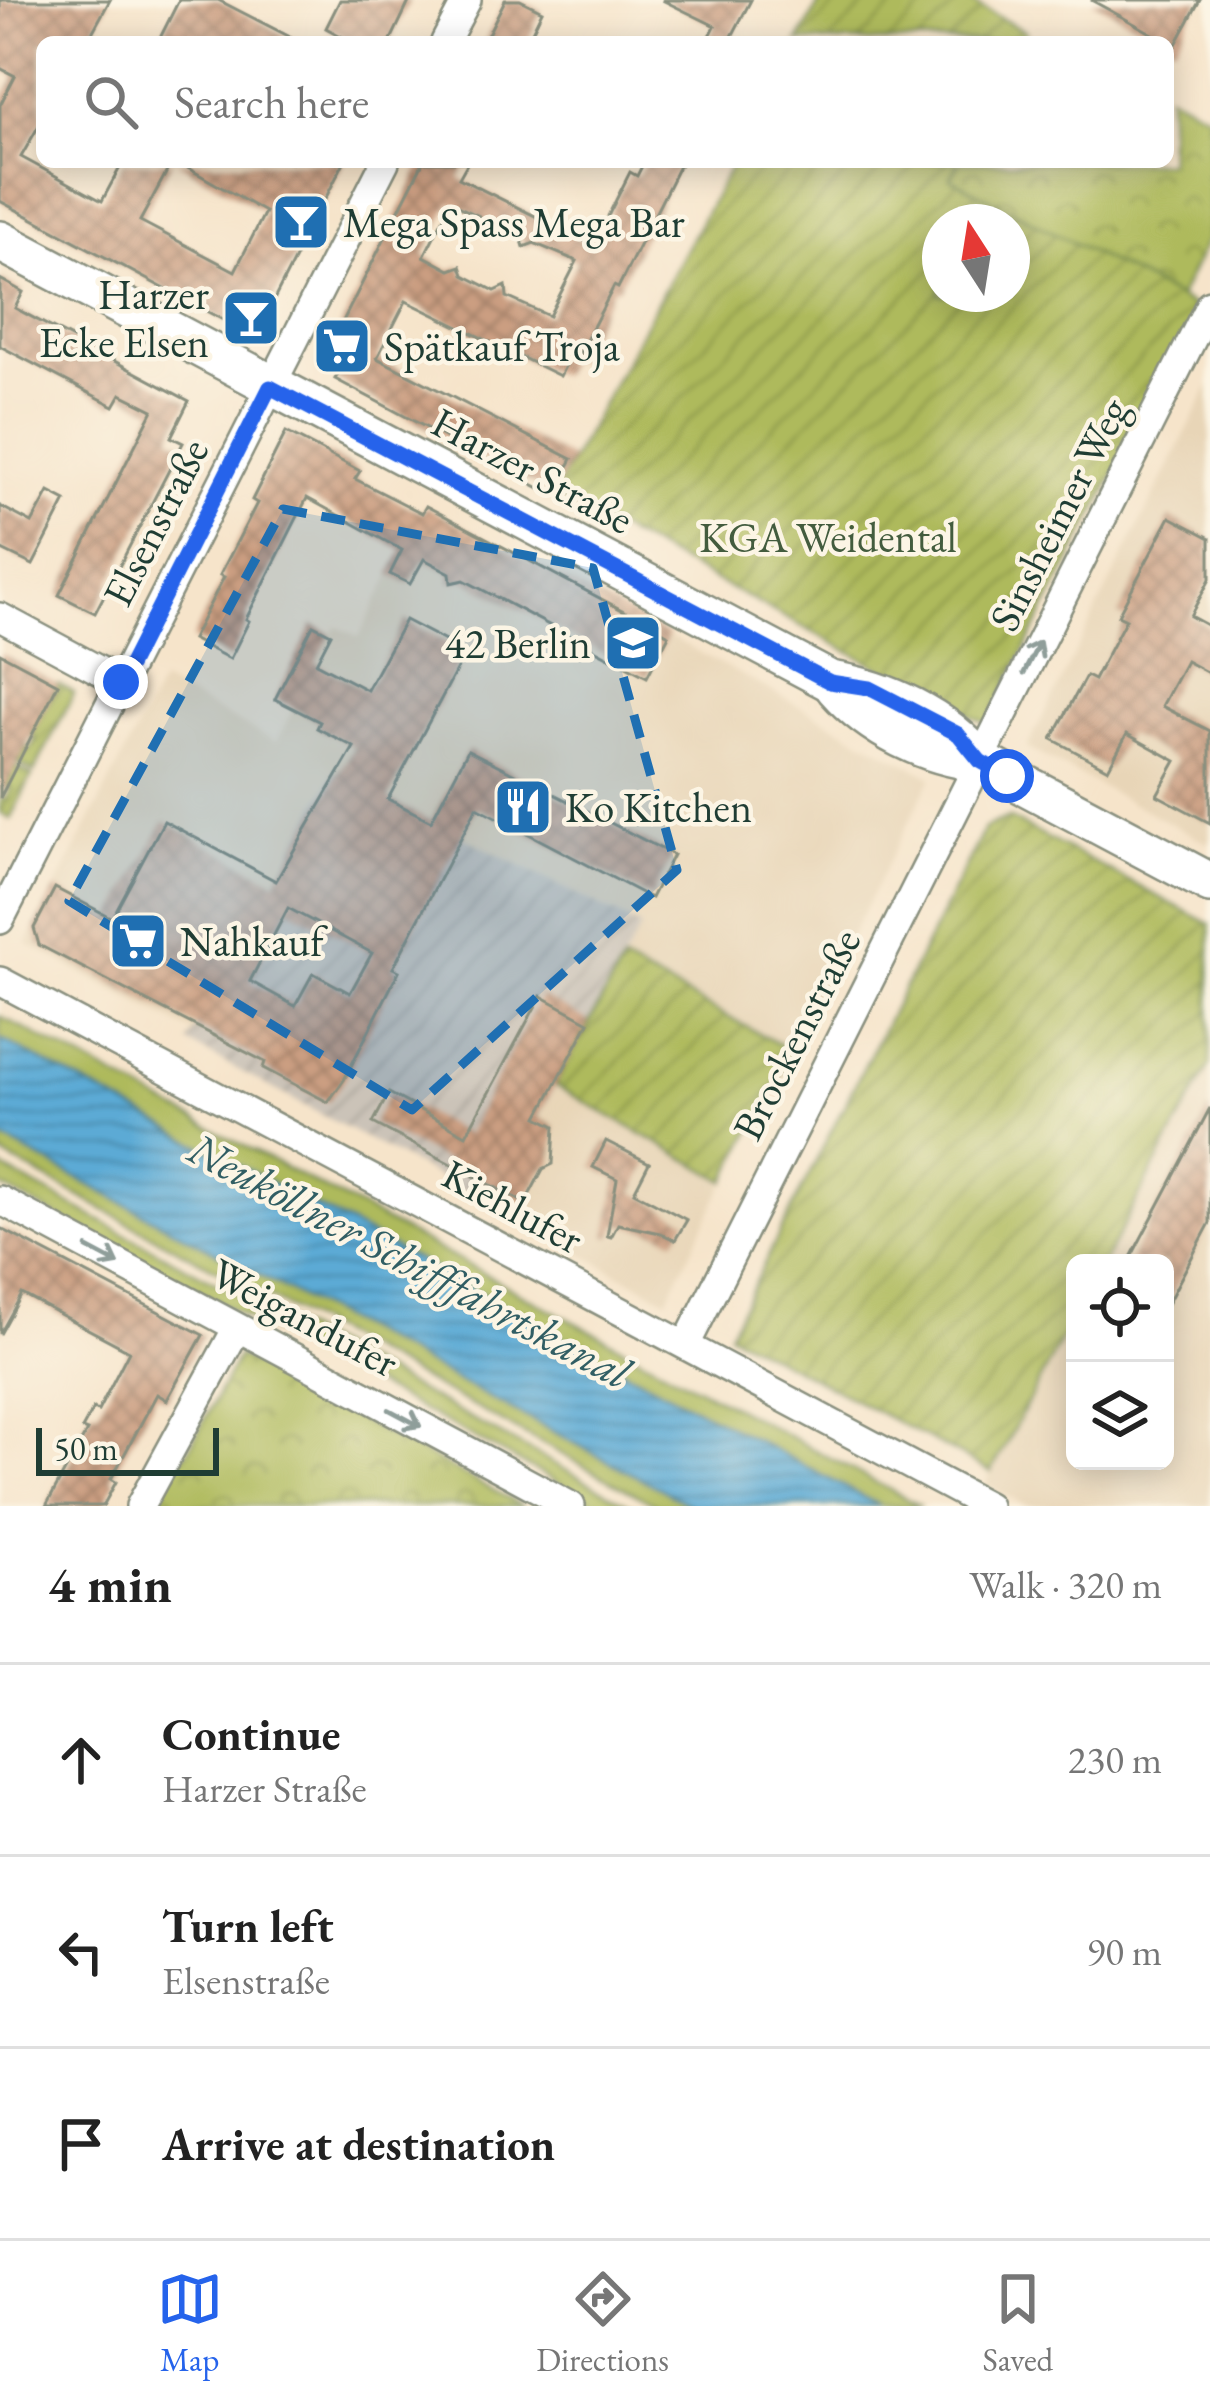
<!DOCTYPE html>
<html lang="en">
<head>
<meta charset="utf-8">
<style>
	:root { --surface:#fff; --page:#f2f2f2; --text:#222; --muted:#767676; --line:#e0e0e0; --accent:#2563eb }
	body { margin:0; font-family:"EB Garamond",serif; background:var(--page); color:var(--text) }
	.controls { position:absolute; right:36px; bottom:36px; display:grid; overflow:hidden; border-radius:18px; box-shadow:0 6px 30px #0003 }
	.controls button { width:108px; height:108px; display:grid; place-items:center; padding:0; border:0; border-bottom:3px solid var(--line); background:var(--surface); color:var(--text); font:60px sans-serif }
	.compass { position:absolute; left:922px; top:204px; width:108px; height:108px; border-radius:50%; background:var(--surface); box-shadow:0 6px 30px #0003; rotate:348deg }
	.scale { position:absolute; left:36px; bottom:30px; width:183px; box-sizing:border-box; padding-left:12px; border:6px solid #1f3d34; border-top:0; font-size:33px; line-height:42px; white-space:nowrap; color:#1f3d34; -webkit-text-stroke:9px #fcf5e5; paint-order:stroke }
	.stop { position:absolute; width:36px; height:36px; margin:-27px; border:9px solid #2563eb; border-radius:50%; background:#fff }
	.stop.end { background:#2563eb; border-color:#fff; box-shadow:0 3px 12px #0008 }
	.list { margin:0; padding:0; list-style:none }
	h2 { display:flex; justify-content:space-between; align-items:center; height:156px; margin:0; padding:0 48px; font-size:51px }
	h2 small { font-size:39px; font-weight:400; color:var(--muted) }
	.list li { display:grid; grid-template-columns:78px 1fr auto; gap:36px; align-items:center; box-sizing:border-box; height:192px; padding:0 48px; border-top:3px solid var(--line) }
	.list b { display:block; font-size:45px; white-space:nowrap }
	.list p { margin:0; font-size:39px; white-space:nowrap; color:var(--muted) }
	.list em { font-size:39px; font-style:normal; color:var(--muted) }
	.icon { flex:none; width:66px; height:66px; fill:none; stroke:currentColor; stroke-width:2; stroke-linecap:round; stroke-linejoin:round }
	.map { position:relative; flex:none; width:1210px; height:1506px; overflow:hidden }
	.search { position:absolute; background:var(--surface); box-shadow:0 6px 30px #0003; left:36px; right:36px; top:36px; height:132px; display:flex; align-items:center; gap:30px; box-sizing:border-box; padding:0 42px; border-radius:18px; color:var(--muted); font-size:45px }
	.sheet { height:732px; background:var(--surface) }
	nav { display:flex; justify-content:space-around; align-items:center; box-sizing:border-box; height:168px; border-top:3px solid var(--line); background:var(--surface); font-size:33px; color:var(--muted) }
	nav a { display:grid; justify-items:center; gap:6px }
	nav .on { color:var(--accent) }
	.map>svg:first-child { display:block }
</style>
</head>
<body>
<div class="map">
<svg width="1210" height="1506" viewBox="0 0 1210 1506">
	<defs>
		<pattern id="industrial-furrows" width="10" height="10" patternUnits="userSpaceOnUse" patternTransform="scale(3)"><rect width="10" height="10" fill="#cbc3b8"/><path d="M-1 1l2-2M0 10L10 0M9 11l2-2" fill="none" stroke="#aea89f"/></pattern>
		<pattern id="park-crowns" width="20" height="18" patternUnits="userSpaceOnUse" patternTransform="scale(3)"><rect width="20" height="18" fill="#aeba5c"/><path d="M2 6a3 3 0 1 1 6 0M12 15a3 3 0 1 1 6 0" fill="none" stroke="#8d984d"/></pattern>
		<pattern id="garden-furrows" width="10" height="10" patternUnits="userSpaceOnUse" patternTransform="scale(3)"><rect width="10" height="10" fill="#aeba5c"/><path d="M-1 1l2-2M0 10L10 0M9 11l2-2" fill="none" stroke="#8d984d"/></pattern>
		<pattern id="water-rules" width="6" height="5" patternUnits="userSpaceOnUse" patternTransform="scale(3)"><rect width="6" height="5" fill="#5baad5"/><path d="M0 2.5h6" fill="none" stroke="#4b8cae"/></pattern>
		<pattern id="building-cross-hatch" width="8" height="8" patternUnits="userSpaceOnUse" patternTransform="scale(3)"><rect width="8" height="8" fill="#cb9e81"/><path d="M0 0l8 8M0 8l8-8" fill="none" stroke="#a4826a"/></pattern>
	</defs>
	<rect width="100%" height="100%" fill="#fcf5e5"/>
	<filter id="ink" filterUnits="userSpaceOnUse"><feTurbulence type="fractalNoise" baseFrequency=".00833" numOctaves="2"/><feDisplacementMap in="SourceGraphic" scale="24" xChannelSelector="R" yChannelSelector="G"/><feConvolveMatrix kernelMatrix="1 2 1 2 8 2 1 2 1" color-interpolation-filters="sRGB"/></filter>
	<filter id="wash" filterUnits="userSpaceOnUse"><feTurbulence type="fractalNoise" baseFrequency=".004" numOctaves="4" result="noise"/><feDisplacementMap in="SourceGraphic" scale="48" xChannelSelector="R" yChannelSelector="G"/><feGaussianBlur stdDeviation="2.7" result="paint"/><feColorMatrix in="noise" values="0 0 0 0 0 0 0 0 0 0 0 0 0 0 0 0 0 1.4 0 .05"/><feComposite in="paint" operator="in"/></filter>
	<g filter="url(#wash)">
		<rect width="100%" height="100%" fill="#f6e4ca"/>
		<g fill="#e8d5b7">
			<path d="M1210 385V844L1027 748Z"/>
			<path d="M426 506 932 777 792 1051 623 962 641 926 335 773 194 1033 27 944 161 682 276 742 336 626 359 637Z"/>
			<path d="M1210 1065V1506H1026L985 1484 1075 1314V1461H1165V1263H1103Z"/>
			<path d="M555 1085 726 1181 667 1299 491 1206Z"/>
		</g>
		<path fill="url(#industrial-furrows)" d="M335 772 641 927 491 1206 188 1043Z"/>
		<g fill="#aeba5c" stroke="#667c48" stroke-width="3">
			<path d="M0 1016 920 1506H880L0 1039Z"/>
			<path d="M0 1137 693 1506H659L0 1154Z"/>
			<path d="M0 1167 633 1506H602L0 1186Z"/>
		</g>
		<g fill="url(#park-crowns)" stroke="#667c48" stroke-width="3">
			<path d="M1168 94 1210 116V234L1178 299 950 178 960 162H1168Z"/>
			<path d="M238 1356 523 1506H158L162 1498 155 1491 176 1454 185 1456Z"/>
		</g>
		<g fill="url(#garden-furrows)" stroke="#667c48" stroke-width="3" fill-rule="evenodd">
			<path d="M821 0H967L1026 32 1022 42H798Z"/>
			<path d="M733 162H960L950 178 1199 309 987 724 553 495ZM940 222H1012V294H940Z"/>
			<path d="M58 684 74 693 34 772 18 763 25 748 30 750 36 738 32 735Z"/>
			<path d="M15 767 32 776 10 819 0 813V799L4 800 11 788 7 785Z"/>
			<path d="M1009 818 1210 924V1065L1103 1263H1075V1314L991 1472 729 1333 985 828Z"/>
			<path d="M623 962 792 1051 726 1181 555 1085Z"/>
		</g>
		<path fill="url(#water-rules)" stroke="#3d7484" stroke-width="3" d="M0 1039 880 1506H693L0 1137Z"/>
		<g id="blocks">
			<g fill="url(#building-cross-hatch)" fill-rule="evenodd">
				<path d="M0 0H110L87 42H42V120L21 157 102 201 123 162H172L140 221 235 271 265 212 177 162H344L255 337 0 201V105L15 76 0 68Z"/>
				<path d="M179 0H218L300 42H158Z"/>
				<path d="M340 0H410L390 42H352L326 28Z"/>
				<path d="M505 0H520L542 11 527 42H484Z"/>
				<path d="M662 0H751L729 42H707L715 26Z"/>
				<path d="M1091 0H1200L1175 46Z"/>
				<path d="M423 162H468L459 178 585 241 594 224 602 228 630 172 637 176 644 162H681L618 288 614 286 576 360 570 357 560 376 406 301 377 358 572 459 553 495 335 379 340 371 330 365 326 355ZM451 203 479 216V227L491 221 521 237 524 247 534 243 577 261 549 316 507 297 506 286 495 291 464 275 461 266 450 270 424 256Z"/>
				<path d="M0 279 23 292 15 308 189 401 171 437 183 443 95 613 59 595 153 410 121 394 114 406 0 346Z"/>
				<path d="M286 432 360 471 355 479 422 513 426 506 669 635 647 677 464 580 451 583 450 573 424 559 410 584 390 574 402 550 307 498 246 619 249 621 230 659 192 639 224 577 220 575 257 503 252 500Z"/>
				<path d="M49 492 66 501 33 565 0 549V506L32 523Z"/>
				<path d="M1170 517 1210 538V579L1190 616 1210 627V674L1186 661 1162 706 1210 731V823L1157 795 1176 761 1127 734 1108 769 1052 739 1086 676 1094 680 1126 619 1118 615Z"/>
				<path d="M405 620 466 652 388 799 431 821 468 750 673 855 651 898 477 807 393 968 399 971 344 1080 328 1102 263 1068 265 1062 39 945 34 928 55 888 112 918 164 821 276 881 354 747 317 728 320 722 275 699 313 625 331 634 316 663 367 690ZM288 908 372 953 350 993 313 973 295 1006 250 981Z"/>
				<path d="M0 653 58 684 0 798Z"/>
				<path d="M541 996 589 1022 538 1117 555 1126 553 1164 543 1169 525 1203 373 1123 389 1093 466 1135Z"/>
				<path d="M1210 1108V1223L1165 1308V1263H1128Z"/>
				<path d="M606 1141 649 1163 634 1192 687 1220 675 1240 660 1233 618 1224 611 1237 607 1236 617 1179 593 1167Z"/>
				<path d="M0 1228 203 1335 167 1400 157 1394 111 1479 116 1482 103 1506H46L87 1431 82 1429 93 1409 98 1411 129 1351 22 1294 0 1334Z"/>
			</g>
		</g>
	</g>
	<g filter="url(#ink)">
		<use href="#blocks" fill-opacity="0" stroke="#8a907f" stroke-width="3"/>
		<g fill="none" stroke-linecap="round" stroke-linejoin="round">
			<defs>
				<g id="street">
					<path d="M445 42 467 0"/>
					<path d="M0 617 121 682"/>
					<path d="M0 920 385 162"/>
					<path d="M0 981 987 1506"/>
					<path d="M0 1200 571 1506"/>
					<path d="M686 1345 1210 304"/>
					<path d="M140 1506 237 1328"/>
				</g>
				<g id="secondary">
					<path d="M0 241 830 681C886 690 944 717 980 761"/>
					<path d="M836 688C871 728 927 756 980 761L1210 883"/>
				</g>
			</defs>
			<use href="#street" stroke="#8a907f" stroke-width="32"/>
			<use href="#secondary" stroke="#8a907f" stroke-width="44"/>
			<use href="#street" stroke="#fff" stroke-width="27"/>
			<use href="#secondary" stroke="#fff" stroke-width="39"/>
		</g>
		<defs><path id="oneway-shaft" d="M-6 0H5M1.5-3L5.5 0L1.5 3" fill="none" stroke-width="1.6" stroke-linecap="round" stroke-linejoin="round" transform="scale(3)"/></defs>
		<g stroke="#8f9e9a">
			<use href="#oneway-shaft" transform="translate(1032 657) rotate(-63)"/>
			<use href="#oneway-shaft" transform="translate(103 1256) rotate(28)"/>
			<use href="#oneway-shaft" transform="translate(405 1418) rotate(28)"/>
		</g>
	</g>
	<g fill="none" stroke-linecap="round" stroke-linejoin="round" filter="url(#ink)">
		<path stroke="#2563eb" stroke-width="15" d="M121 682 270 387 830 682 869 688 958 734 980 761 1007 776"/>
	</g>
	<path fill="#1f6fb2" fill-opacity="0.2" stroke="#1f6fb2" stroke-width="9" stroke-dasharray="24 15" stroke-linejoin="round" d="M283 509 593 568 677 870 412 1110 69 901Z"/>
	<defs>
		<symbol id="bar-square" viewBox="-11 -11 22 22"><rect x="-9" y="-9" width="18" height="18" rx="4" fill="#1f6fb2" stroke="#fcf5e5"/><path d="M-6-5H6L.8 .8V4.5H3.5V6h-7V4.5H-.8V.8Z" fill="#fff"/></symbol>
		<symbol id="supermarket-square" viewBox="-11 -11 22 22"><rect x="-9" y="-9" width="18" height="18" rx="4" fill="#1f6fb2" stroke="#fcf5e5"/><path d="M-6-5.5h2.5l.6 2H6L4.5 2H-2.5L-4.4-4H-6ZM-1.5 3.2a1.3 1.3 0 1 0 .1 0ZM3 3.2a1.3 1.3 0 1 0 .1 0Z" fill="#fff"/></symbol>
		<symbol id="university-square" viewBox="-11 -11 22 22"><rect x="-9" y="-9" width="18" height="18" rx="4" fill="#1f6fb2" stroke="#fcf5e5"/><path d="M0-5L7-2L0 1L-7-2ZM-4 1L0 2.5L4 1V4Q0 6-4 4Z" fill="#fff"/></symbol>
		<symbol id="restaurant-square" viewBox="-11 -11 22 22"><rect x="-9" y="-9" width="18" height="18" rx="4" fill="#1f6fb2" stroke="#fcf5e5"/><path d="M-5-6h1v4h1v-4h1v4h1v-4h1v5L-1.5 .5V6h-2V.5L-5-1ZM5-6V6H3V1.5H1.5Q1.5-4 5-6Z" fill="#fff"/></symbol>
	</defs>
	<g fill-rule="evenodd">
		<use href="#bar-square" x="268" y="189" width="66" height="66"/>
		<use href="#bar-square" x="218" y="285" width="66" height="66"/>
		<use href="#supermarket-square" x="309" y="313" width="66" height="66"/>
		<use href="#university-square" x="600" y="610" width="66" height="66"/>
		<use href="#restaurant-square" x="490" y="774" width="66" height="66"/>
		<use href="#supermarket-square" x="105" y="908" width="66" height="66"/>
	</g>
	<g text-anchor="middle" stroke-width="9" stroke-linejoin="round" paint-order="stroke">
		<g font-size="42" fill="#1f3d34" stroke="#fcf5e5" text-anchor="start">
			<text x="343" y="237">Mega Spass Mega Bar</text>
			<text x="209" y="309" text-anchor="end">Harzer<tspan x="209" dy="48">Ecke Elsen</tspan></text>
			<text x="384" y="361">Spätkauf Troja</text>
			<text x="591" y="658" text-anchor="end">42 Berlin</text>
			<text x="565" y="822">Ko Kitchen</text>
			<text x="180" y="956">Nahkauf</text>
		</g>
		<g font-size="42" fill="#1f3d34" stroke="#fcf5e5">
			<text transform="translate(533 470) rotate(28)" y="15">Harzer Straße</text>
			<text transform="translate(1058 514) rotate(-63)" y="15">Sinsheimer Weg</text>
			<text transform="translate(155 522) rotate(-63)" y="15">Elsenstraße</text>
			<text transform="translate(796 1034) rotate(-63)" y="15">Brockenstraße</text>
			<text transform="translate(513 1206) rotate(28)" y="15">Kiehlufer</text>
			<text transform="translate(305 1317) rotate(28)" y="15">Weigandufer</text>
		</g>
		<g font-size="42" fill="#435c3e" stroke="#fcf5e5">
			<text x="828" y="552">KGA Weidental</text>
		</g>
		<g font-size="45" font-style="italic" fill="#315e64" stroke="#fcf5e5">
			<text transform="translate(410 1260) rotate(28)" y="16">Neuköllner Schifffahrtskanal</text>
		</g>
	</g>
</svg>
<div class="controls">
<button><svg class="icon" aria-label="locate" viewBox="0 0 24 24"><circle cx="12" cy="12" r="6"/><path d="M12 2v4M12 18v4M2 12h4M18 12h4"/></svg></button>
<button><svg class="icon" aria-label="layers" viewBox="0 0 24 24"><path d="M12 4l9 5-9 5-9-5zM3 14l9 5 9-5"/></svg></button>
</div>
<svg class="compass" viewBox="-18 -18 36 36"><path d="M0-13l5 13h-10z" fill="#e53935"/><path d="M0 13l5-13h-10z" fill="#767676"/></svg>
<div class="scale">50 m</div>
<div class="stop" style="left:1007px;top:776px"></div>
<div class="stop end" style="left:121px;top:682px"></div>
<div class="search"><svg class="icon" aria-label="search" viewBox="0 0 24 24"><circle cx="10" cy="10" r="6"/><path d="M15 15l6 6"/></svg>Search here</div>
</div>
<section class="sheet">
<h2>4 min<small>Walk · 320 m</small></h2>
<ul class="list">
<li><svg class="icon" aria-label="ahead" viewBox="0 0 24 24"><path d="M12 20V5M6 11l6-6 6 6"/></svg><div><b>Continue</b><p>Harzer Straße</p></div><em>230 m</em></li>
<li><svg class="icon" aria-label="left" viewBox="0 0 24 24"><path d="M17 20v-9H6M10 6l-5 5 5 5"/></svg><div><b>Turn left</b><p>Elsenstraße</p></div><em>90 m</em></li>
<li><svg class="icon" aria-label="arrive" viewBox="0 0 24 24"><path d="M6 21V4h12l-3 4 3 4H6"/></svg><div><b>Arrive at destination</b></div></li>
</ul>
</section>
<nav>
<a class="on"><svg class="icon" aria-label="map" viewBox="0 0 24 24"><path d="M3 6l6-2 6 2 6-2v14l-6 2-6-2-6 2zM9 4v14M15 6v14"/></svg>Map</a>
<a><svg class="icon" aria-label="directions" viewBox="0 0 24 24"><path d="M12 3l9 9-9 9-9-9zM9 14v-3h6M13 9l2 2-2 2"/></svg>Directions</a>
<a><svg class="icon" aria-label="saved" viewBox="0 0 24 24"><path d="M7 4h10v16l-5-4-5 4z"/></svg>Saved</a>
</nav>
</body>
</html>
